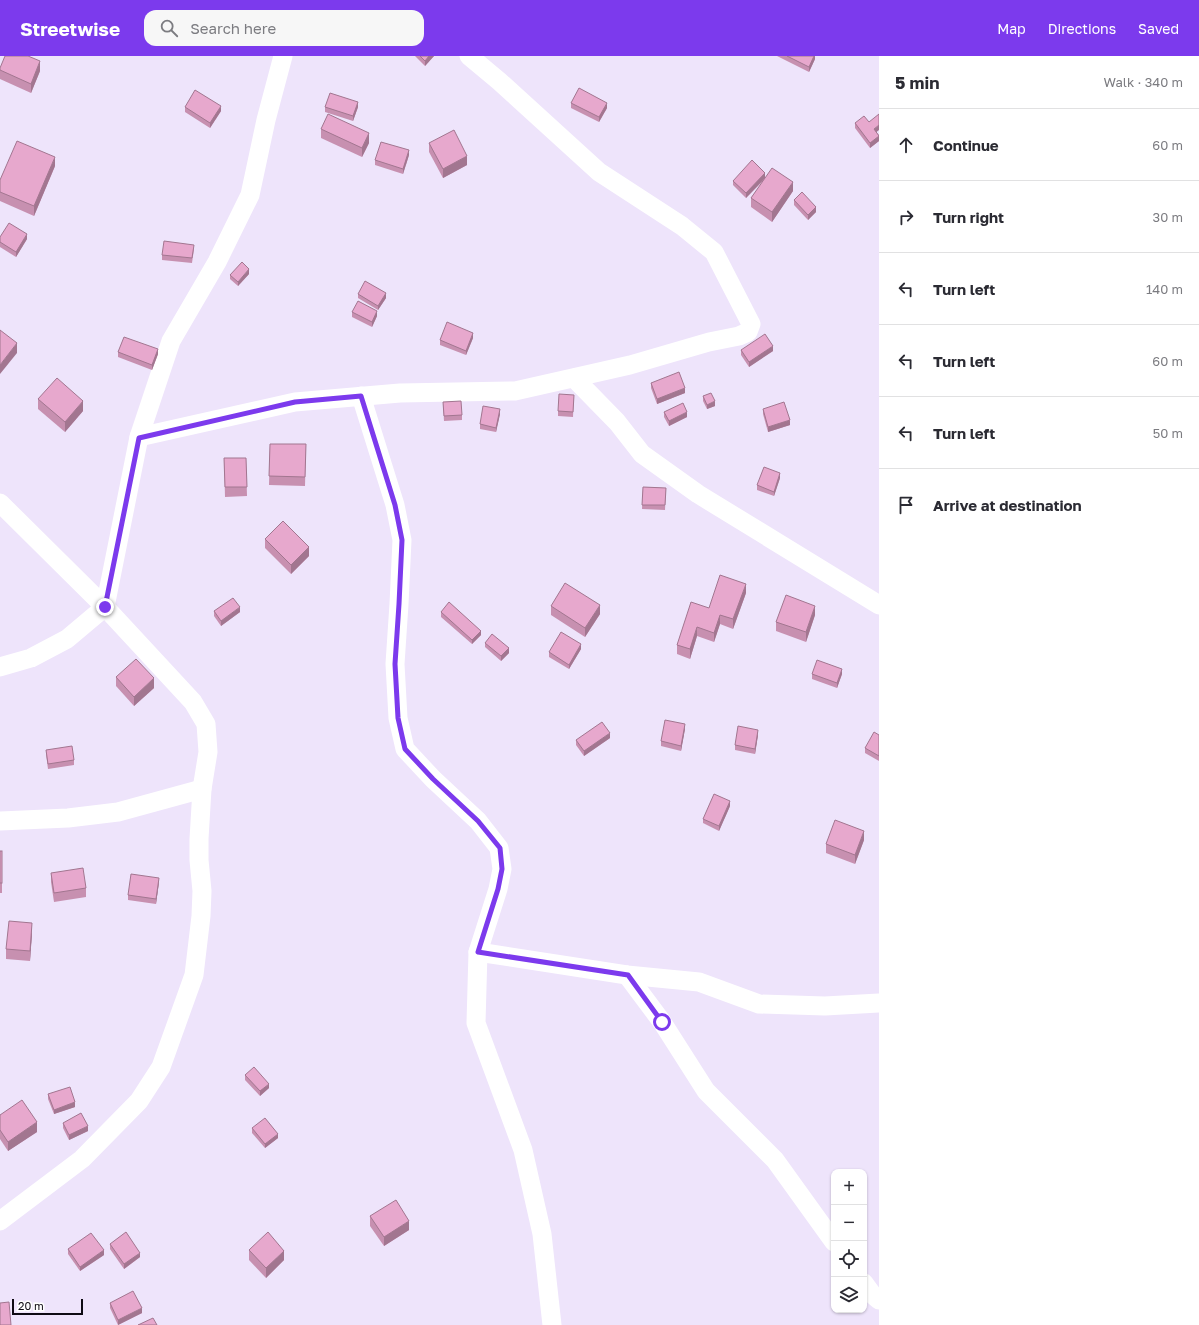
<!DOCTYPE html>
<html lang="en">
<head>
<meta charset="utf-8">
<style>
	:root { --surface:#fff; --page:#f7f7f7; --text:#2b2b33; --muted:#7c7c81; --line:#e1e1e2; --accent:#7c3aed }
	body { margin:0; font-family:"Golos Text",sans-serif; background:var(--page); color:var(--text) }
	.controls { position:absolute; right:12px; bottom:12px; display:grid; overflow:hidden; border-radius:8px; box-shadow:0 1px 3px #0004 }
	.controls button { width:36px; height:36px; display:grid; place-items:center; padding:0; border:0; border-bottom:1px solid var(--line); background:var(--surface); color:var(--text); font:20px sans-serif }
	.scale { position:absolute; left:12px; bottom:10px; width:71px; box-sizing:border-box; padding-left:4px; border:2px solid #0e0a13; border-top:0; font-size:11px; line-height:14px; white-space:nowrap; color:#0e0a13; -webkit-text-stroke:3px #fff; paint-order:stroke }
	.stop { position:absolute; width:12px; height:12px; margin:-9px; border:3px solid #7c3aed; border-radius:50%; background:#fff }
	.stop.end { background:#7c3aed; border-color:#fff; box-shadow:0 1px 4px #0008 }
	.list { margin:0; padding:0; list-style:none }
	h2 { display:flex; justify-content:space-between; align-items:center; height:52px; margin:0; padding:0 16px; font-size:17px }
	h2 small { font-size:13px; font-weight:400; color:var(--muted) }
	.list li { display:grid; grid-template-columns:26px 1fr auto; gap:12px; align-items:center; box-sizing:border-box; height:72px; padding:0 16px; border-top:1px solid var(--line) }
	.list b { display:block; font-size:15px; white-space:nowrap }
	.list em { font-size:13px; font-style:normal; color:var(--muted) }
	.icon { flex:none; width:22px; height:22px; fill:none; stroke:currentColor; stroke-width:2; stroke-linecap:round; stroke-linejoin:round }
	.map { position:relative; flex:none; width:879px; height:1269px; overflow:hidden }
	header { display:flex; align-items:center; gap:24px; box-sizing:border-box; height:56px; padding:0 20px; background:var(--accent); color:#fff }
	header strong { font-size:19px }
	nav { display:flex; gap:22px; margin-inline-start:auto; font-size:14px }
	.search { width:280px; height:36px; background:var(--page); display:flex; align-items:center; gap:10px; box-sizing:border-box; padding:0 14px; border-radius:12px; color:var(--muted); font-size:15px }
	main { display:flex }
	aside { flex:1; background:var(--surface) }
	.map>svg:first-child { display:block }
</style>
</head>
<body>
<header>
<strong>Streetwise</strong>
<div class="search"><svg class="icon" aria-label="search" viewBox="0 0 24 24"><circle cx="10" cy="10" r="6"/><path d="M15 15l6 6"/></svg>Search here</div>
<nav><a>Map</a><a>Directions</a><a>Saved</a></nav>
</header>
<main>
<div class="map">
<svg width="879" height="1269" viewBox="0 0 879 1269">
	<rect width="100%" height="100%" fill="#eee4fb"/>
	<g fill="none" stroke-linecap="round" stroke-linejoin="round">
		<g stroke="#fff" stroke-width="19">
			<path d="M574 322 617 366 642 398 698 438 879 549"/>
			<path d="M361 340 395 449 402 484 399 548 395 608 398 662 405 693 433 723 478 765 499 792 502 813 498 833 478 896 476 967 523 1094 542 1178 552 1269"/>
			<path d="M139 381 295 346 400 337 515 335 630 309 709 286 739 280 748 276 751 268 714 196 682 170 599 116 499 25 469 0"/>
			<path d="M0 447 105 551 193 646 206 668 208 696 202 733 199 783V804L202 835 201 860 194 919 161 1011 139 1045 82 1103 0 1165"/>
			<path d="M0 611 31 602 67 583 105 551 139 381 171 285 217 206 250 139 266 64 283 0"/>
			<path d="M0 765 68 762 118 756 202 733"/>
			<path d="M478 896 627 919 699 926 759 948 825 950 879 947"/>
			<path d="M627 919 662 966 706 1035 775 1104 834 1186"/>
			<path d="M864 1227 872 1238 879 1244"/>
		</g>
	</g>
	<g fill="#c790b0">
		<path d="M415 0H434L425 10Z"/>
		<path d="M777 0H815V3L809 16Z"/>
		<path d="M0 12 40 15 31 37 0 23Z"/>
		<path d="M571 47 607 52 599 66 571 52Z"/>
		<path d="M185 51 221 55 210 72 185 56Z"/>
		<path d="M325 51H358L353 65 325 56Z"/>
		<path d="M855 67 876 76 879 79V85L870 92 855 72Z"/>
		<path d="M321 73 369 87 362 101 321 82Z"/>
		<path d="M429 87 467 109 443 122 429 96Z"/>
		<path d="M409 99 403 118 375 109V104Z"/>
		<path d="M55 110 34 160 0 145V124Z"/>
		<path d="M765 121 793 135 772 166 751 151V142L764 124 746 142 733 129V125Z"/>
		<path d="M794 144 816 156 808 164 794 149Z"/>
		<path d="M0 181 27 183 16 201 0 191Z"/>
		<path d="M194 193 192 207 162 204V199Z"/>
		<path d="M249 218 238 230 230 223V219Z"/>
		<path d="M358 238 386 242 378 254 358 242Z"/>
		<path d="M352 256 377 260 372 271 352 261Z"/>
		<path d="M473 282 466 299 440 289V284Z"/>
		<path d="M741 294 773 295 749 311 741 299Z"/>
		<path d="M118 296 158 298 152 314 118 301Z"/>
		<path d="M651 327 685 337 657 348 651 332Z"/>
		<path d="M574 339 573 361 558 360V355Z"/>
		<path d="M703 340 715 350 707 353 703 345Z"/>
		<path d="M38 343 83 355 65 376 38 353Z"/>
		<path d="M443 346 462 359V364L444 365Z"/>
		<path d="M763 353 790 369 768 376 763 358Z"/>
		<path d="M664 356 687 361 669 370 664 361Z"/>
		<path d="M500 358 496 376 480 373V368Z"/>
		<path d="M270 388H306L305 430 269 429Z"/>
		<path d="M224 402H246L247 440 225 441Z"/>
		<path d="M780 422 774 440 757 434V429Z"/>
		<path d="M643 431 666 432 665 454 642 453Z"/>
		<path d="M265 483 309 500 291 518 265 492Z"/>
		<path d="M746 537 733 573 720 568 714 586 697 580 690 603 677 598V589L709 552Z"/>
		<path d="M551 550 600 558 585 581 551 559Z"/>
		<path d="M214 555 240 556 221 570 214 560Z"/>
		<path d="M441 556 481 579 472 588 441 561Z"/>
		<path d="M815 559 806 586 776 575V566Z"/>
		<path d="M485 587 509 597 501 605 485 591Z"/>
		<path d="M581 593 569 613 549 601V596Z"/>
		<path d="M812 618H842L837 632 812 623Z"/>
		<path d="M116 621 154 632 134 650 116 630Z"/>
		<path d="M685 673 681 695 661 690V685Z"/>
		<path d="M758 679 755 698 735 694V689Z"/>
		<path d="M879 679V705L865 697V692Z"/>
		<path d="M610 682 584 700 576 689V684Z"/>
		<path d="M46 694 74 704V709L48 713 46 698Z"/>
		<path d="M730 750 719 775 703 767V763Z"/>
		<path d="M864 784 855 808 826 797V788Z"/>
		<rect x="0" y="795" width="2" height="42"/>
		<path d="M51 817 86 832V841L54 846 51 826Z"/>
		<path d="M159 826 156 848 128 844V839Z"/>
		<path d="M32 877 30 905 6 903V893Z"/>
		<path d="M245 1019 269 1032 260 1040 245 1024Z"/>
		<path d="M48 1038 75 1051 54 1058 48 1043Z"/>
		<path d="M0 1059 37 1076 8 1095 0 1083Z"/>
		<path d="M63 1067 88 1075 69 1084 63 1072Z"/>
		<path d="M252 1072 278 1082 265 1092 252 1077Z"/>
		<path d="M370 1160 409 1174 384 1190 370 1170Z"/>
		<path d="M110 1188 140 1201 124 1213 110 1193Z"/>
		<path d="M68 1193 104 1199 80 1215 68 1198Z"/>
		<path d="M249 1194 284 1204 266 1222 249 1204Z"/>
		<path d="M110 1247 142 1257 118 1269 110 1252Z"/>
	</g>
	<g fill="#a27690">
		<path d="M429 0H434L425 10V5Z"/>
		<path d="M814 0H815V3L809 16V11Z"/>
		<path d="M40 5V15L31 37V28Z"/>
		<path d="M358 46V51L353 65V60Z"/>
		<path d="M607 47V52L599 66V61Z"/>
		<path d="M221 50V55L210 72V67Z"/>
		<path d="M879 69V74L874 78V73Z"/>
		<path d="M369 77V87L362 101V92Z"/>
		<path d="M879 80V85L870 92V87Z"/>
		<path d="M409 94V99L403 118V113Z"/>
		<path d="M467 100V109L443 122V113Z"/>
		<path d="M55 101V110L34 160V150Z"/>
		<path d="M765 117V122L746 142V137Z"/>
		<path d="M793 126V135L772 166V156Z"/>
		<path d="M816 151V156L808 164V159Z"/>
		<path d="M27 178V183L16 201V196Z"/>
		<path d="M249 213V218L238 230V226Z"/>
		<path d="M386 237V242L378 254V250Z"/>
		<path d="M377 255V260L372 271V266Z"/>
		<path d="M473 277V282L466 299V295Z"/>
		<path d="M17 287V297L0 318V309Z"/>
		<path d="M773 290V295L749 311V306Z"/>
		<path d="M158 293V298L152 314V309Z"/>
		<path d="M685 332V337L657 348V343Z"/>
		<path d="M83 345V355L65 376V366Z"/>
		<path d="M715 345V350L707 353V349Z"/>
		<path d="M500 353V358L496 376V372Z"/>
		<path d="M687 356V361L669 370V365Z"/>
		<path d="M790 364V369L768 376V371Z"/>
		<path d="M780 417V422L774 440V436Z"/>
		<path d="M309 491V500L291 518V509Z"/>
		<path d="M746 528V537L733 573V563Z"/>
		<path d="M600 549V558L585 581V572Z"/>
		<path d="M815 550V559L806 586V576Z"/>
		<path d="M240 551V556L221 570V565Z"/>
		<path d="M720 559V568L714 586V577Z"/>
		<path d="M697 571V580L690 603V593Z"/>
		<path d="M481 575V579L472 588V584Z"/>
		<path d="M581 588V593L569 613V609Z"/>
		<path d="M509 592V597L501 605V600Z"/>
		<path d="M842 613V618L837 632V627Z"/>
		<path d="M154 622V632L134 650V641Z"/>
		<path d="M685 668V673L681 695V690Z"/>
		<path d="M758 674V679L755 698V693Z"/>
		<path d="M610 677V682L584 700V695Z"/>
		<path d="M730 745V750L719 775V770Z"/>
		<path d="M864 775V784L855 808V799Z"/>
		<path d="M159 822V826L156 848V843Z"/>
		<path d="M32 867V877L30 905V895Z"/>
		<path d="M269 1028V1032L260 1040V1035Z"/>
		<path d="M75 1046V1051L54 1058V1054Z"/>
		<path d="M37 1066V1076L8 1095V1086Z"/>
		<path d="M88 1070V1075L69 1084V1079Z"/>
		<path d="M278 1078V1082L265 1092V1088Z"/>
		<path d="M409 1165V1174L384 1190V1181Z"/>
		<path d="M104 1194V1199L80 1215V1211Z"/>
		<path d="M284 1195V1204L266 1222V1212Z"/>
		<path d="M140 1197V1201L124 1213V1208Z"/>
		<path d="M142 1252V1257L118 1269V1264Z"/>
	</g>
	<g fill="#e7a8cd" stroke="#a27690">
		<path d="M5 0H28L40 5 31 28 0 14V12Z"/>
		<path d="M420 0H429L425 5Z"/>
		<path d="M787 0H814L809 11Z"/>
		<path d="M579 32 607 47 599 61 571 47Z"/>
		<path d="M195 34 221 50 210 67 185 51Z"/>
		<path d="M330 37 358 46 353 60 325 51Z"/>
		<path d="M328 58 369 77 362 92 321 73Z"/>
		<path d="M879 58V69L874 73 879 80 870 87 855 67 864 60 869 66Z"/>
		<path d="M454 74 467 100 443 113 429 87Z"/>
		<path d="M17 85 55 101 34 150 0 136V124Z"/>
		<path d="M381 86 409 94 403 113 375 104Z"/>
		<path d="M752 104 765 117 746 137 733 125Z"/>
		<path d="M772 112 793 126 772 156 751 142Z"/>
		<path d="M802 136 816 151 808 159 794 144Z"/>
		<path d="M9 167 27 178 16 196 0 186V181Z"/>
		<path d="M164 185 194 189 192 202 162 199Z"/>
		<path d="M242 206 249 213 238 226 230 219Z"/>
		<path d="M365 225 386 237 378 250 358 238Z"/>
		<path d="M358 245 377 255 372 266 352 256Z"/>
		<path d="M447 266 473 277 466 295 440 284Z"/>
		<path d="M0 274 17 287 0 309Z"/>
		<path d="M765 278 773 290 749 306 741 294Z"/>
		<path d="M124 281 158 293 152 309 118 296Z"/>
		<path d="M679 316 685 332 657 343 651 327Z"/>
		<path d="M57 322 83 345 65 366 38 343Z"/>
		<path d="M711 337 715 345 707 349 703 340Z"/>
		<path d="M559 338 574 339 573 356 558 355Z"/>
		<path d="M461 345 462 359 444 360 443 346Z"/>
		<path d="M784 346 790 364 768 371 763 353Z"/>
		<path d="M683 347 687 356 669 365 664 356Z"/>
		<path d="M483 350 500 353 496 372 480 368Z"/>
		<path d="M270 388H306L305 421 269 420Z"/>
		<path d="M224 402H246L247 431H225Z"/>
		<path d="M764 411 780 417 774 436 757 429Z"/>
		<path d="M643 431 666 432 665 449H642Z"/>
		<path d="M283 465 309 491 291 509 265 483Z"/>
		<path d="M720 519 746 528 733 563 720 559 714 577 697 571 690 593 677 589 691 546 709 552Z"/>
		<path d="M565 527 600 549 585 572 551 550Z"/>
		<path d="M786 539 815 550 806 576 776 566Z"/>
		<path d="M233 542 240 551 221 565 214 555Z"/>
		<path d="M449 546 481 575 472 584 441 556Z"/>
		<path d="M561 576 581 588 569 609 549 596Z"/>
		<path d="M492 578 509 592 501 600 485 587Z"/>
		<path d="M136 603 154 622 134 641 116 621Z"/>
		<path d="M817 604 842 613 837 627 812 618Z"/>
		<path d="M665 664 685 668 681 690 661 685Z"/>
		<path d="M602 666 610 677 584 695 576 684Z"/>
		<path d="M738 670 758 674 755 693 735 689Z"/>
		<path d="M874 676 879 679V700L865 692Z"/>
		<path d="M72 690 74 704 48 708 46 694Z"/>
		<path d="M714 738 730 745 719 770 703 763Z"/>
		<path d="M835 764 864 775 855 799 826 788Z"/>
		<rect x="0" y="795" width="2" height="32"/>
		<path d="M83 812 86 832 54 837 51 817Z"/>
		<path d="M131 818 159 822 156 843 128 839Z"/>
		<path d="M9 865 32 867 30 895 6 893Z"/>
		<path d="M254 1011 269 1028 260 1035 245 1019Z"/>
		<path d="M70 1031 75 1046 54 1054 48 1038Z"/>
		<path d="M22 1044 37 1066 8 1086 0 1074V1059Z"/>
		<path d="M81 1057 88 1070 69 1079 63 1067Z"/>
		<path d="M265 1062 278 1078 265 1088 252 1072Z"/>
		<path d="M396 1144 409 1165 384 1181 370 1160Z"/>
		<path d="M126 1176 140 1197 124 1208 110 1188Z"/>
		<path d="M268 1176 284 1195 266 1212 249 1194Z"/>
		<path d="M91 1177 104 1194 80 1211 68 1193Z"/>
		<path d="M133 1235 142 1252 118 1264 110 1247Z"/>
		<path d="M9 1246 11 1269H0V1247Z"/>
		<path d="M153 1262 157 1269H138Z"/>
	</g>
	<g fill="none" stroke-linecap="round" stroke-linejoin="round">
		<path stroke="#7c3aed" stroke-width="5" d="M105 551 139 382 295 346 361 340 395 449 402 484 399 548 395 608 398 662 405 693 433 723 478 765 500 792 502 813 498 833 478 896 628 919 662 966"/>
	</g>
</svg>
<div class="controls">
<button>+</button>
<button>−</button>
<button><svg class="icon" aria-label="locate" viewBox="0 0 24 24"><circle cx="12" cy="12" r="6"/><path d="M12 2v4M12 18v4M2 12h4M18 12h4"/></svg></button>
<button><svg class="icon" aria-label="layers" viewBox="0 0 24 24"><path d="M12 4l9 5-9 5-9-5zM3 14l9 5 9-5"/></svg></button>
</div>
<div class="scale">20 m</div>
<div class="stop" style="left:662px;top:966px"></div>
<div class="stop end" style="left:105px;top:551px"></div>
</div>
<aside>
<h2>5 min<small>Walk · 340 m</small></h2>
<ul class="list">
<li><svg class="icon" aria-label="ahead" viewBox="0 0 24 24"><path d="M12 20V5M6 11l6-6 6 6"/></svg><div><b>Continue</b></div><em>60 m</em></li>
<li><svg class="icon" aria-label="right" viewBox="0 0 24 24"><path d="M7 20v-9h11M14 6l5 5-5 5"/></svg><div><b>Turn right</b></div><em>30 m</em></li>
<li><svg class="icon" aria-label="left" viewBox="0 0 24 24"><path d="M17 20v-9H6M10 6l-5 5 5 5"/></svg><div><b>Turn left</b></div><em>140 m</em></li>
<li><svg class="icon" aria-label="left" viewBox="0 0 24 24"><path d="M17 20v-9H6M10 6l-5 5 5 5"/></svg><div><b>Turn left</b></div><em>60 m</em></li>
<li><svg class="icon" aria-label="left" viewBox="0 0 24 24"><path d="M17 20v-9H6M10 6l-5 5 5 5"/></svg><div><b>Turn left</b></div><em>50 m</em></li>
<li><svg class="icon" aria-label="arrive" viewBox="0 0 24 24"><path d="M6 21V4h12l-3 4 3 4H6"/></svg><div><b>Arrive at destination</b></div></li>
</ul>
</aside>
</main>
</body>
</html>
